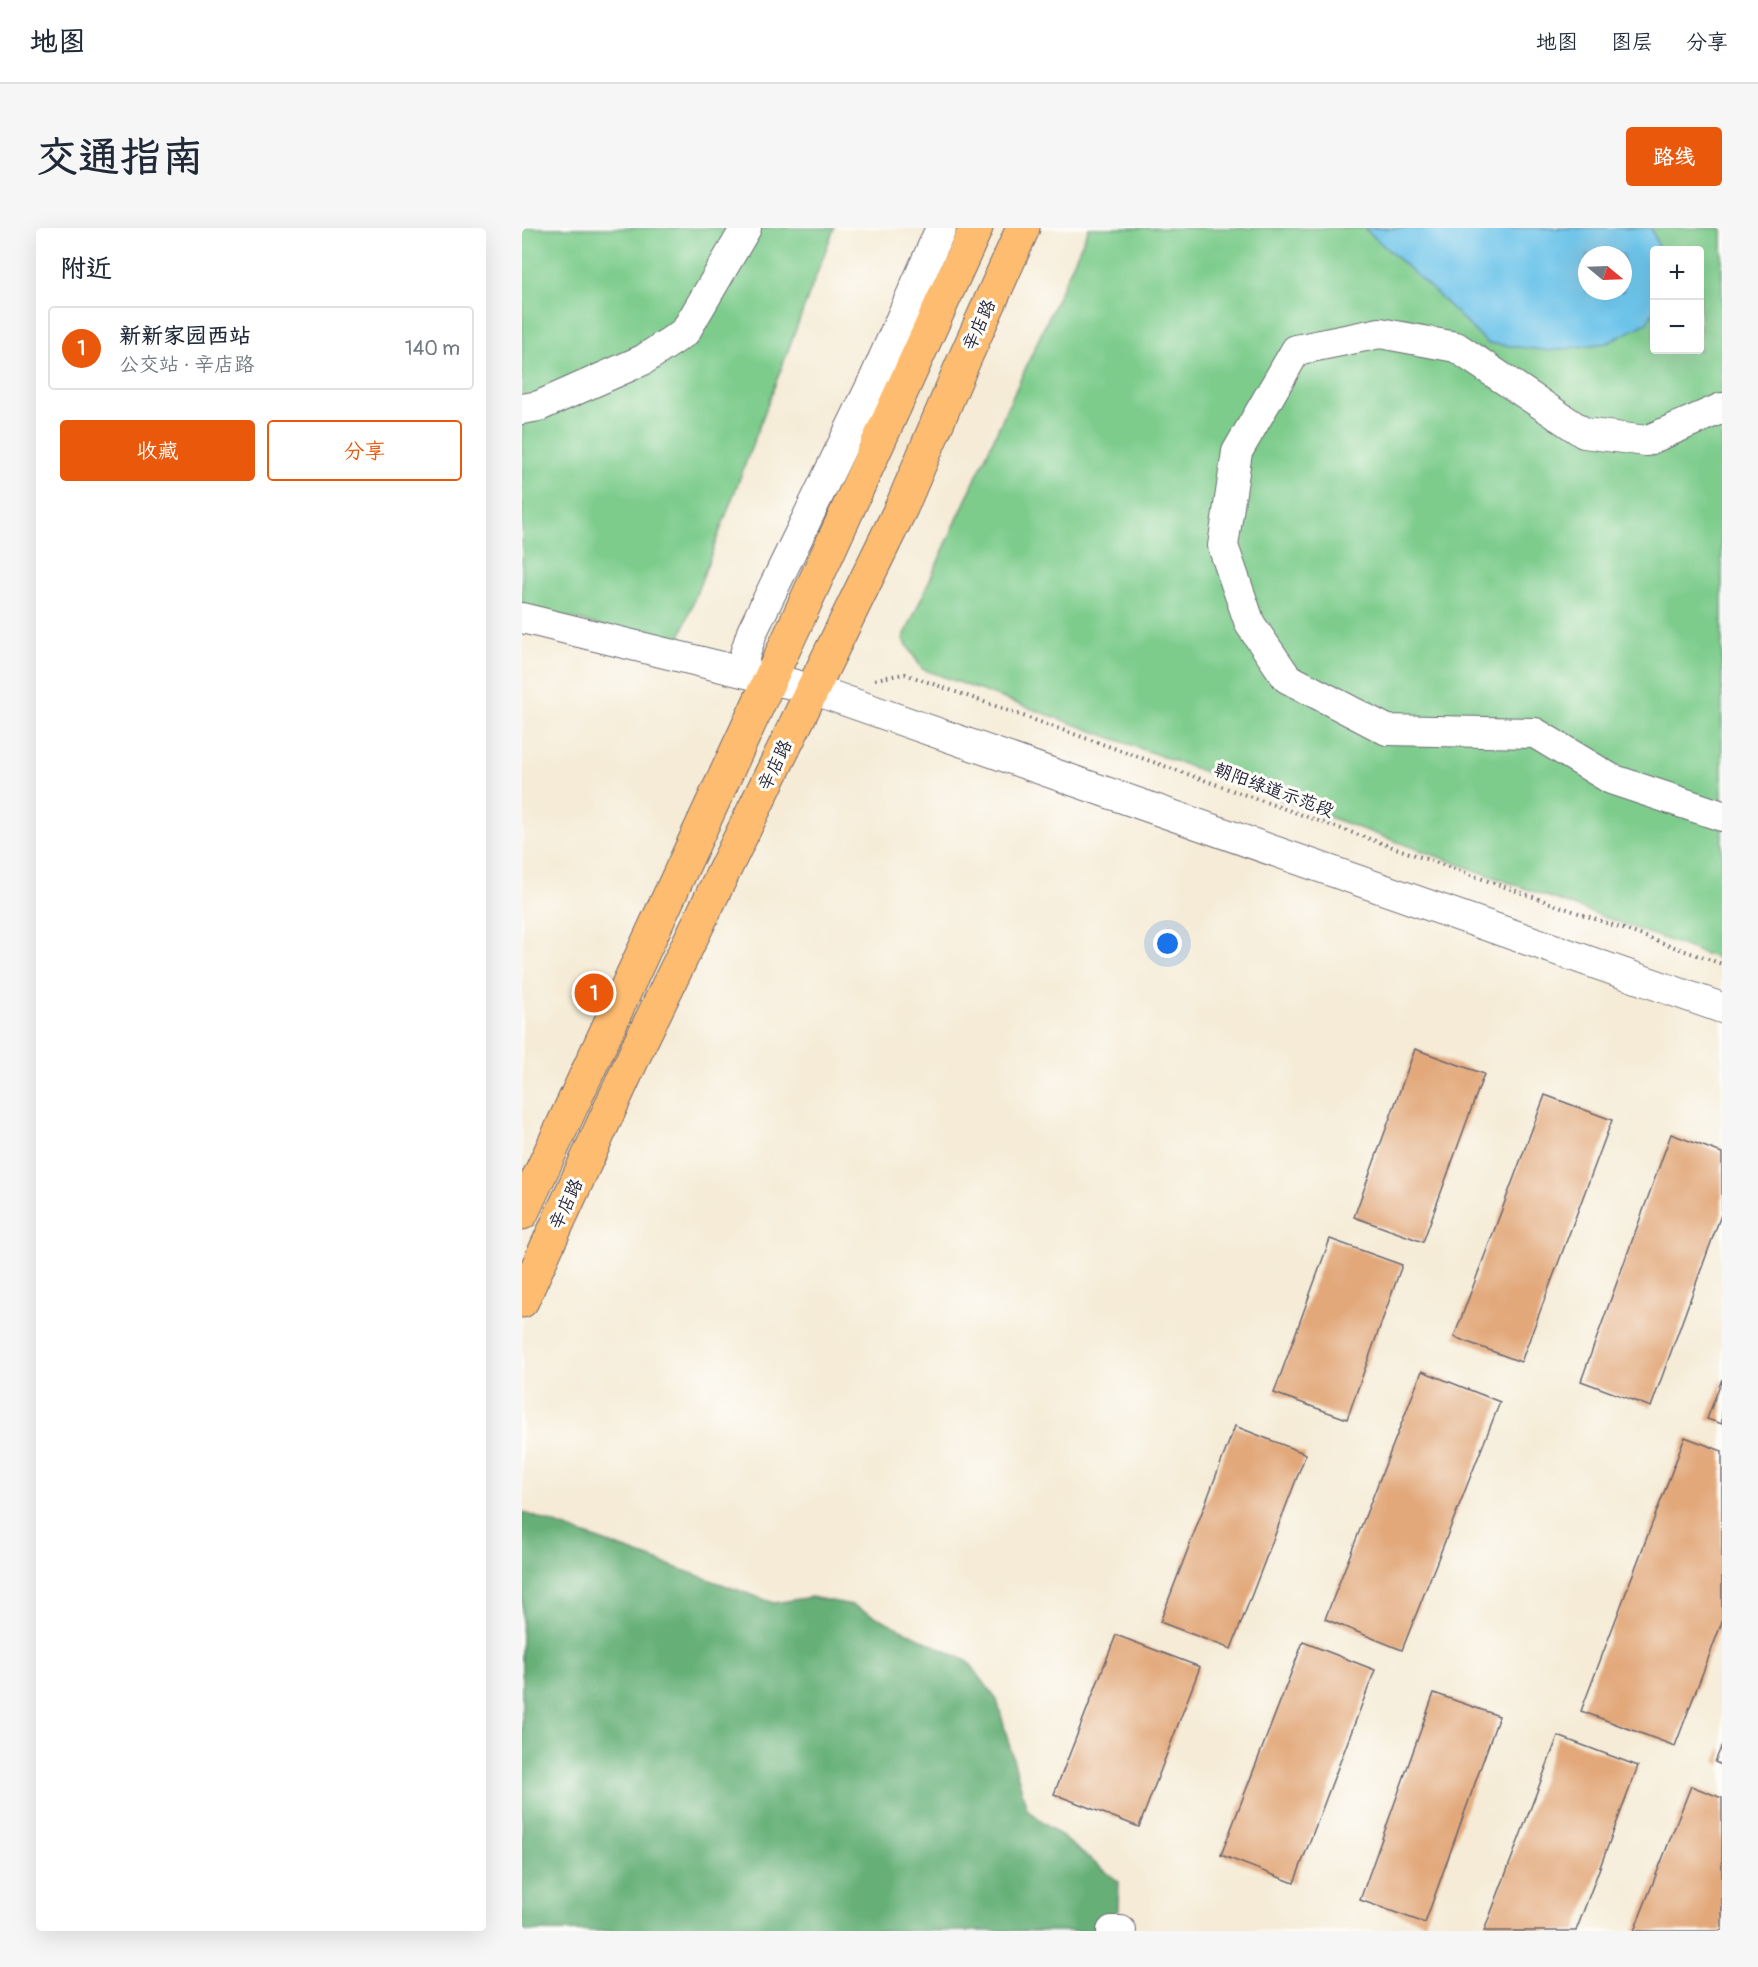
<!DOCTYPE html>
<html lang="zh">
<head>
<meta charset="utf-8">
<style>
	:root { --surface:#fff; --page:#f6f6f7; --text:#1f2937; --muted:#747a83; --line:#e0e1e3; --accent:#ea580c }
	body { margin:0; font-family:Pangolin,"LXGW WenKai TC",sans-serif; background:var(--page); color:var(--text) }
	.controls { position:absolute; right:18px; top:18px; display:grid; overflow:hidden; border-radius:6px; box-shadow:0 6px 24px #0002 }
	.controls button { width:54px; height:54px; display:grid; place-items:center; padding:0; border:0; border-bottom:2px solid var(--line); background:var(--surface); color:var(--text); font:30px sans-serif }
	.compass { position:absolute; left:1056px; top:18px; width:54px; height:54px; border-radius:50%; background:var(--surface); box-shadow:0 6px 24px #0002; rotate:109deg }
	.you { position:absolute; left:646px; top:716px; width:21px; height:21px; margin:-15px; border:4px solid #fff; border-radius:50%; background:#1a73e8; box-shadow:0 0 0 9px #1a73e833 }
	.badge { display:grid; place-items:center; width:39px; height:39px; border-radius:50%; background:var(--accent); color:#fff; font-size:20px; font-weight:700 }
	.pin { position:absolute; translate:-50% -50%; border:3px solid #fff; box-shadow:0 2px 6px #0006 }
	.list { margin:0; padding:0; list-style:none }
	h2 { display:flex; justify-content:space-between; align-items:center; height:78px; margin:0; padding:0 24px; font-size:26px }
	h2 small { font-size:20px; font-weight:400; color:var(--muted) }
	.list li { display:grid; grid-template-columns:39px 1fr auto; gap:18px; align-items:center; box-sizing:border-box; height:84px; margin:0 12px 12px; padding:0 12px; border:2px solid var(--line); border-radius:6px }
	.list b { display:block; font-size:22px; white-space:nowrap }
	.list p { margin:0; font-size:20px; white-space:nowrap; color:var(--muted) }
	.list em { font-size:20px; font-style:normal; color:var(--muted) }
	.actions { display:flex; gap:12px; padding:18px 24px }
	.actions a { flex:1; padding:14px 0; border:2px solid var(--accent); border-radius:6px; text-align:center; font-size:21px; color:var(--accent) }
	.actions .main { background:var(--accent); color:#fff }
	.map { position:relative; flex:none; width:1200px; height:1703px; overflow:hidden; border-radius:6px }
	header { display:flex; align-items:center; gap:36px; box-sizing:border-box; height:84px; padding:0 30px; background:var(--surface); border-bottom:2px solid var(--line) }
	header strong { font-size:28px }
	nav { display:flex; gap:33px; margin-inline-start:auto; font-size:21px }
	.intro { display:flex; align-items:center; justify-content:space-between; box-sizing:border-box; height:144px; padding:0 36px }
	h1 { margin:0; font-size:42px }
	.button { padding:15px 27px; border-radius:6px; background:var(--accent); color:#fff; font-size:21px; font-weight:700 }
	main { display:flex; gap:36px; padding:0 36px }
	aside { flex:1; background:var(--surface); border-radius:6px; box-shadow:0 6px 24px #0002 }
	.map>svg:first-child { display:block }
</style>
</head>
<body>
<header>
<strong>地图</strong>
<nav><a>地图</a><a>图层</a><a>分享</a></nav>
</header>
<div class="intro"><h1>交通指南</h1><a class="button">路线</a></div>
<main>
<aside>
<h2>附近<small></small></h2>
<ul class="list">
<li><span class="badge">1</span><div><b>新新家园西站</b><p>公交站 · 辛店路</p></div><em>140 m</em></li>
</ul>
<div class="actions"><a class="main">收藏</a><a>分享</a></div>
</aside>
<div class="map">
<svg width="1200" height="1703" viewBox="0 0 1200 1703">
	<rect width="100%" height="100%" fill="#fdfcf7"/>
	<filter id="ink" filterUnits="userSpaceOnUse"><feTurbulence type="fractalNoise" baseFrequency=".0167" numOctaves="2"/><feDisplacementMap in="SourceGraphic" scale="12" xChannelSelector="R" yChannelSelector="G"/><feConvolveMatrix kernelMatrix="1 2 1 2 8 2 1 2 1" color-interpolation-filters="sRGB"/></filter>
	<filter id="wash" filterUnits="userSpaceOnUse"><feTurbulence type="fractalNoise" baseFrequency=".008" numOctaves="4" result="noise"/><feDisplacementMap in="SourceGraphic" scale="24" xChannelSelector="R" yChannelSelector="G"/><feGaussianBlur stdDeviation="1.35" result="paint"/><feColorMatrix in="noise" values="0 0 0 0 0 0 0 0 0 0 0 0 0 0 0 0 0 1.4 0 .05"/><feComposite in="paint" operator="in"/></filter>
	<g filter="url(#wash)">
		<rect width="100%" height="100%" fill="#f5ebd6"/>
		<g fill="#7dcc8c" stroke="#507764" stroke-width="1.5" fill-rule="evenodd">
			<path d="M0 0H312L155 417 0 378Z"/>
			<path d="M567 0H1200V732L400 441 381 411ZM1132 22H1178V122H1132ZM1065 27H1101V63H1065Z"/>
		</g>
		<path fill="#66b078" stroke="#44695a" stroke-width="1.5" d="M0 1284 252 1375 289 1369 330 1377 447 1434 475 1472 505 1581 597 1654 595 1702 599 1703H0Z"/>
		<path fill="#6dc4ea" stroke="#487392" stroke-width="1.5" fill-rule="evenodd" d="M842 0H1129L1138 22H1132V82L1125 95 1085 115 1027 123 965 115 914 65ZM1065 27H1101V63H1065Z"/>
		<g id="blocks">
			<g fill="#e2a87a">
				<path d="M893 821 962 846 901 1014 832 989Z"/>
				<path d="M1023 867 1090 892 999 1134 932 1109Z"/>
				<path d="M1149 906 1200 925V984L1129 1179 1059 1153Z"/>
				<path d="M808 1011 880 1037 825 1191 752 1165Z"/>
				<path d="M900 1143 978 1174 880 1422 803 1391Z"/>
				<path d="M1200 1151V1196L1185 1191Z"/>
				<path d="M713 1198 784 1226 709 1421 638 1394Z"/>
				<path d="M1163 1209 1200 1223V1394L1153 1518 1059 1483Z"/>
				<path d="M594 1407 678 1439 617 1599 532 1566Z"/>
				<path d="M781 1414 853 1442 772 1655 699 1627Z"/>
				<path d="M912 1465 977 1488 903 1695 838 1672Z"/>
				<path d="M1036 1508 1116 1538 1054 1703H962Z"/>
				<path d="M1200 1517V1537L1193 1534Z"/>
				<path d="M1169 1558 1200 1570V1703H1112Z"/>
			</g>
		</g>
	</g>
	<g filter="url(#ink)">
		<use href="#blocks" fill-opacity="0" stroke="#6c6871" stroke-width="1.5"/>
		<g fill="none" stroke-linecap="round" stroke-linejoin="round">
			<defs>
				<g id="minor">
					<path d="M1200 180 1124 213 1062 205 934 119 858 105 774 122 715 224 701 318 728 396 765 450 865 502 1013 505 1089 551 1200 588"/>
					<path d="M0 181 17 178 121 132 163 104 224 0"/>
					<path d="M0 390 290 461 1200 780"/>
					<path d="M218 442 230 404 352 152 419 0"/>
					<path d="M590 1703H599"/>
				</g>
				<g id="major">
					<path d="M0 985 274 395 454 0"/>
					<path d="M0 1073 118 815 380 278 439 139 501 0"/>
				</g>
			</defs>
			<use href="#minor" stroke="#6c6871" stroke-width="32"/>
			<use href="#major" stroke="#6c6871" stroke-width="35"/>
			<path stroke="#6c6871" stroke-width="4" stroke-dasharray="1.5 4.5" stroke-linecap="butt" d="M353 451 383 446 1200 736"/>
			<use href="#minor" stroke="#fff" stroke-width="30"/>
			<use href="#major" stroke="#fdbc70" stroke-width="33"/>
		</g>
	</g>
	<g text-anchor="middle" stroke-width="6" stroke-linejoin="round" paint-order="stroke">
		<g font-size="18" fill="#22223b" stroke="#fdfcf7">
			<text transform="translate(457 97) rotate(-66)" y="6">辛店路</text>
			<text transform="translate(253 537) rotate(-64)" y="6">辛店路</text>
			<text transform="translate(752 562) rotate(20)" y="6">朝阳绿道示范段</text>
			<text transform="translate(44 976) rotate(-65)" y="6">辛店路</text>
		</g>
	</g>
</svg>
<div class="controls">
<button>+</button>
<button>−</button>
</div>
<svg class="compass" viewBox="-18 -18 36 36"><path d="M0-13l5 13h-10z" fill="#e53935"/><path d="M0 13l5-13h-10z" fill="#747a83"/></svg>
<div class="you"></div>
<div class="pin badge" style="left:72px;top:765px">1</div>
</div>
</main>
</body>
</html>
